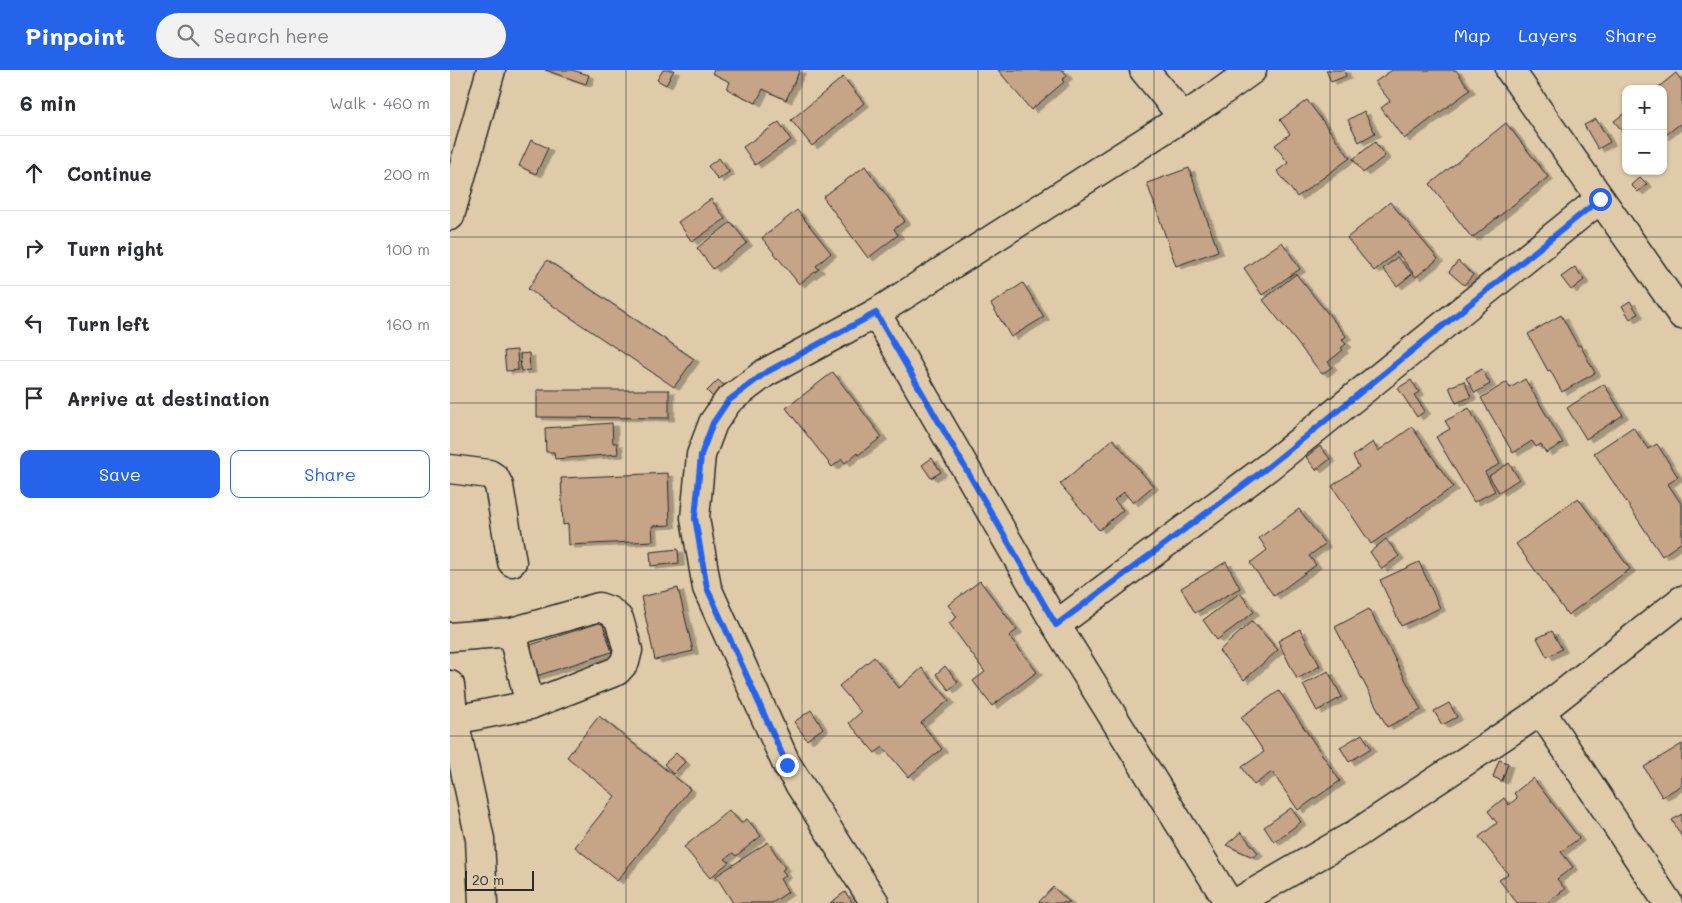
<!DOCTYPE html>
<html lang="en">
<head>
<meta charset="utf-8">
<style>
	:root { --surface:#fff; --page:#f2f2f3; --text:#2b2b33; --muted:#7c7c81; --line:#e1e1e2; --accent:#2563eb }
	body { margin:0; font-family:Mali,sans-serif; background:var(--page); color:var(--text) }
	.controls { position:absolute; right:15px; top:15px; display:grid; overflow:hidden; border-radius:10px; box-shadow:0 1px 4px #0004 }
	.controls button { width:45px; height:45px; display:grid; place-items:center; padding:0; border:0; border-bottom:1px solid var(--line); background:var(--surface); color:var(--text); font:25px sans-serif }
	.scale { position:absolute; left:15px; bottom:12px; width:69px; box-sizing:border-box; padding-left:5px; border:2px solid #2b2b2b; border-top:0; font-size:14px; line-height:18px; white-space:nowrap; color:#2b2b2b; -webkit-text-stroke:4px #dfcbaa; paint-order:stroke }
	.stop { position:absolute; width:15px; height:15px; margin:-11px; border:4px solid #2563eb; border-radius:50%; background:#fff }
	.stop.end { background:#2563eb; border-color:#fff; box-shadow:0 1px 5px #0008 }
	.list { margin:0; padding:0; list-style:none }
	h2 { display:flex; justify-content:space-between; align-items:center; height:65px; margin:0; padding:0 20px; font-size:21px }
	h2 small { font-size:16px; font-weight:400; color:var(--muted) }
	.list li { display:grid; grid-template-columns:32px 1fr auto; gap:15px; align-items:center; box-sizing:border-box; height:75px; padding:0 20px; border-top:1px solid var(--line) }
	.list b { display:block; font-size:19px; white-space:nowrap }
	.list em { font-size:16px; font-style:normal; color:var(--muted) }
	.actions { display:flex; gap:10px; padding:15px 20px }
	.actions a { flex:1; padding:11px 0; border:1px solid var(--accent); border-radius:10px; text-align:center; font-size:18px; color:var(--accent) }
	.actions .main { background:var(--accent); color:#fff }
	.icon { flex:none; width:28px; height:28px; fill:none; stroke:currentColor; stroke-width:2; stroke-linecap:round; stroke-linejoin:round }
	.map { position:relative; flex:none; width:1232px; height:833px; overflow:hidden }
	header { display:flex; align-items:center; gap:30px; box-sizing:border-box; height:70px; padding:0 25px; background:var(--accent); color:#fff }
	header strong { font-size:24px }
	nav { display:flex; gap:28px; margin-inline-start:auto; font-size:18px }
	.search { width:350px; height:45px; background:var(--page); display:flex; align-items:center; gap:12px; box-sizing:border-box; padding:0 18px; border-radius:28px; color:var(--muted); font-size:19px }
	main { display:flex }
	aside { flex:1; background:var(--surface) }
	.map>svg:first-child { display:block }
</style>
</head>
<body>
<header>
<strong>Pinpoint</strong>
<div class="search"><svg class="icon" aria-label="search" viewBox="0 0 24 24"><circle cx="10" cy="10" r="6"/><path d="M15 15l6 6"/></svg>Search here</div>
<nav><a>Map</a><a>Layers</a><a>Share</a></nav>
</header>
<main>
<aside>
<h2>6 min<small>Walk · 460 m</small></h2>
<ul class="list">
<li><svg class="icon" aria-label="ahead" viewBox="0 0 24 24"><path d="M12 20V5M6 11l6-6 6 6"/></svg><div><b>Continue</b></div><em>200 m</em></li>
<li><svg class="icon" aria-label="right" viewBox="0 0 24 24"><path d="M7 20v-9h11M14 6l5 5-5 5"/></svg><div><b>Turn right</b></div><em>100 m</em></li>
<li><svg class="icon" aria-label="left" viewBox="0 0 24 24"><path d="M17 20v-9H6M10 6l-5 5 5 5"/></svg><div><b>Turn left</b></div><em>160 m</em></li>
<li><svg class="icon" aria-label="arrive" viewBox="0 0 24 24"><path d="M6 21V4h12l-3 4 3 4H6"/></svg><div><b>Arrive at destination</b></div></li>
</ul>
<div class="actions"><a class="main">Save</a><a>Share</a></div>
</aside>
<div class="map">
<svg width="1232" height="833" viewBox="0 0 1232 833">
	<defs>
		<filter id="shadow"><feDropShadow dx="5.5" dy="3" stdDeviation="0" flood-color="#0004"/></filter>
	</defs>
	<rect width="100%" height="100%" fill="#dfcbaa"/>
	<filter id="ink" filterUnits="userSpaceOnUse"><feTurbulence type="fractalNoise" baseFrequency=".02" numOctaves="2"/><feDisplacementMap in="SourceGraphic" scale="10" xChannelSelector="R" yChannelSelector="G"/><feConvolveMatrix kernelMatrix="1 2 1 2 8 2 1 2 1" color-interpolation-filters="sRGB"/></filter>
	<g filter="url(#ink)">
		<g fill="#c5a487" stroke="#2b2b2b" filter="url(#shadow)">
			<path d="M95 0H122L139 5 136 14Z"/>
			<path d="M213 0H224L216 15 207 10Z"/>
			<path d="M264 0H350L336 30 313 19 306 33 277 19 280 12 262 3Z"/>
			<path d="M548 0H613L617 6 612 10 614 12 581 40Z"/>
			<path d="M876 0H894L896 6 881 12Z"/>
			<path d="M942 0H1006L1020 20 954 69 931 38 940 31 925 12Z"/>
			<path d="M1226 3 1232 11V57L1230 54 1213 67V19H1206Z"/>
			<path d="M393 7 414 33 362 76 341 50Z"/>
			<path d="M857 30 900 88 847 127 827 101 838 93 825 75 840 64 830 50Z"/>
			<path d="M914 41 925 63 909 72 898 50Z"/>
			<path d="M1176 42V66L1164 51Z"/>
			<path d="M1146 49 1160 72 1148 79 1134 55Z"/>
			<path d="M329 52 341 70 305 95 293 77Z"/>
			<path d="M1056 53 1098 107 1022 168 980 114Z"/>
			<path d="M81 70 98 78 86 104 69 96Z"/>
			<path d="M925 72 935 86 913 103 903 89Z"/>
			<path d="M269 88 279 102 268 110 258 96Z"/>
			<path d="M415 96 455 151 444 159 448 165 418 188 373 127Z"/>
			<path d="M739 98 768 181 726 196 697 113Z"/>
			<path d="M1190 107 1197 114 1188 122 1181 115Z"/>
			<path d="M261 129 275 149 242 172 228 152Z"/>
			<path d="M940 132 988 189 966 207 947 182 924 201 897 168Z"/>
			<path d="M347 140 381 183 366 196 369 199 349 214 312 168Z"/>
			<path d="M281 152 297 173 263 199 247 178Z"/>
			<path d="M832 172 850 199 812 225 794 198Z"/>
			<path d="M947 187 962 204 947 216 933 199Z"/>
			<path d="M97 190 244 289 224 317 78 219Z"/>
			<path d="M1008 191 1023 205 1014 215 999 202Z"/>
			<path d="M1125 197 1134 210 1121 220 1111 207Z"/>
			<path d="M846 204 896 266 892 270 896 274 891 278 893 280 878 292 882 297 872 304 813 230Z"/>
			<path d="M573 213 594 247 561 267 541 234Z"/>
			<path d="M1180 231 1188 244 1180 249 1172 236Z"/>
			<path d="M1111 245 1128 276 1130 275 1145 303 1112 322 1100 300 1098 301 1078 264Z"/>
			<path d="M67 280 68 300 56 301 54 281Z"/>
			<path d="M79 283 80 300 71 301 70 284Z"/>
			<path d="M1032 299 1040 314 1025 323 1016 308Z"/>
			<path d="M383 302 432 367 408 385 407 383 395 393 392 389 382 397 336 338Z"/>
			<path d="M1075 309 1113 373 1096 383 1091 374 1086 377 1082 371 1063 383 1031 328 1057 312 1060 318Z"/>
			<path d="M268 310 279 320 268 332 257 321Z"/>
			<path d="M961 310 969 322 964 325 975 341 967 347 948 318Z"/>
			<path d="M1014 311 1021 327 1006 333 999 317Z"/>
			<path d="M1154 314 1173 345 1136 369 1117 338Z"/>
			<path d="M87 320H219V348L87 347Z"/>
			<path d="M1019 338 1050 394 1035 402 1045 421 1024 432 986 367 1000 359 995 351Z"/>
			<path d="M162 353 163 373H167L168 384 105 389 104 382H96L95 358Z"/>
			<path d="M962 357 1003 417 921 474 882 416 909 397 903 386 923 372 928 381Z"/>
			<path d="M1183 357 1198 379 1207 374 1228 407 1218 414 1232 435V472L1212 486 1144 383Z"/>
			<path d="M663 369 703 416 683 433 674 422 664 430 673 440 649 460 610 414Z"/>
			<path d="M870 376 880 389 866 400 856 387Z"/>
			<path d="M482 388 491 402 481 408 472 395Z"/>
			<path d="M1059 393 1069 409 1049 422 1039 406Z"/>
			<path d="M218 403 220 455 202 456 203 471 119 475 118 454 113 455 111 408Z"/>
			<path d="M1128 428 1180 499 1118 545 1066 474Z"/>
			<path d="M849 439 875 474 859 486 866 495 824 526 800 493 817 480 809 468Z"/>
			<path d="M936 469 949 486 932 499 920 482Z"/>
			<path d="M228 479 229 493 201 496 200 482Z"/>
			<path d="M776 492 790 518 745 543 731 518Z"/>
			<path d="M969 492 990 538 951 556 930 510Z"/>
			<path d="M530 511 567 560 559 566 587 602 542 636 523 611 535 602 499 553 507 547 498 535Z"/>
			<path d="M228 518 243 581 205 590 191 527Z"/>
			<path d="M790 523 804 542 767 570 753 550Z"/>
			<path d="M919 539 971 640 937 657 885 557Z"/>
			<path d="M802 551 828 580 794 610 769 581Z"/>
			<path d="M152 552 162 582 83 607 74 577Z"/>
			<path d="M850 559 870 596 847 609 828 571Z"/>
			<path d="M1102 561 1112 579 1097 587 1087 568Z"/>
			<path d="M424 587 449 618 472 598 499 630 471 653 492 679 458 707 433 677 425 683 399 653 411 642 389 616Z"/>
			<path d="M495 596 508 612 499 620 486 604Z"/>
			<path d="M878 601 892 627 867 641 853 615Z"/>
			<path d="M829 621 890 711 848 740 822 702 804 715 792 697 814 682 791 647Z"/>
			<path d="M999 633 1007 647 992 655 984 641Z"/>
			<path d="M361 640 373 658 357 670 344 652Z"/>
			<path d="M149 646 240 719 167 811 125 777 165 726 117 687Z"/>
			<path d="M912 664 921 678 899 692 890 677Z"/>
			<path d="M1232 674V715L1212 727 1194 697Z"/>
			<path d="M226 683 235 692 223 704 214 694Z"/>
			<path d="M1049 690 1058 693 1052 711 1043 707Z"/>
			<path d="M1083 708 1129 768 1111 782 1123 797 1107 809 1115 819 1097 833H1067L1049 810 1058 804 1029 767 1047 753 1038 741 1054 728 1059 735 1067 728 1064 723Z"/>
			<path d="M841 738 851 752 824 772 814 757Z"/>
			<path d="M279 740 291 753 297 749 311 766 286 786 283 783 275 789 279 792 260 808 234 777Z"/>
			<path d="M1232 744V767L1222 750Z"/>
			<path d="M791 762 808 783 803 787 776 775Z"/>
			<path d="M318 772 335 798 332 800 336 805 330 809 338 822 322 833H283L266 806Z"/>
			<path d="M603 817 620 833H588Z"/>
			<path d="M395 822 403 833H380Z"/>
		</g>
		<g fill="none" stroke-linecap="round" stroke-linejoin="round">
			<defs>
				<g id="minor">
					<path d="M694 0 733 47"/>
					<path d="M1060 0 1232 245"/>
					<path d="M0 146 41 0"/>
					<path d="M426 243 606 555 779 833"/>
					<path d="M0 399 39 404 45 408 49 416 62 492"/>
					<path d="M606 555 818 397 1150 129"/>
					<path d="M62 562 80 635"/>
					<path d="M0 567 62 562 149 537 160 541 169 549 178 580 175 592 167 601 80 635 4 650"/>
					<path d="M0 615 4 650 30 769 33 833"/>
					<path d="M1091 641 1218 833"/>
					<path d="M425 833 337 695 257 518 245 448 251 385 263 353 278 331 315 303 426 243 599 133 760 30 802 0"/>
					<path d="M786 833 906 764 1091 641 1232 530"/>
				</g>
			</defs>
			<use href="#minor" stroke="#2b2b2b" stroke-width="31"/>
			<use href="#minor" stroke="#dfcbaa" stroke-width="28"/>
		</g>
	</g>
	<g fill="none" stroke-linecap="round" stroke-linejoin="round" filter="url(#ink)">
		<path stroke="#2563eb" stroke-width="6" d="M337 695 257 518 245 448 251 385 263 353 278 331 315 303 426 243 606 555 818 397 1150 129"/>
	</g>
	<path fill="none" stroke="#2b2b2b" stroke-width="1" stroke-opacity="0.55" d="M176 0V833M352 0V833M528 0V833M704 0V833M880 0V833M1056 0V833M0 167H1232M0 333H1232M0 500H1232M0 666H1232"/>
</svg>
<div class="controls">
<button>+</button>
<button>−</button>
</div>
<div class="scale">20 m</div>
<div class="stop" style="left:1150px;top:129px"></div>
<div class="stop end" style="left:337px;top:695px"></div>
</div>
</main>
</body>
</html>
